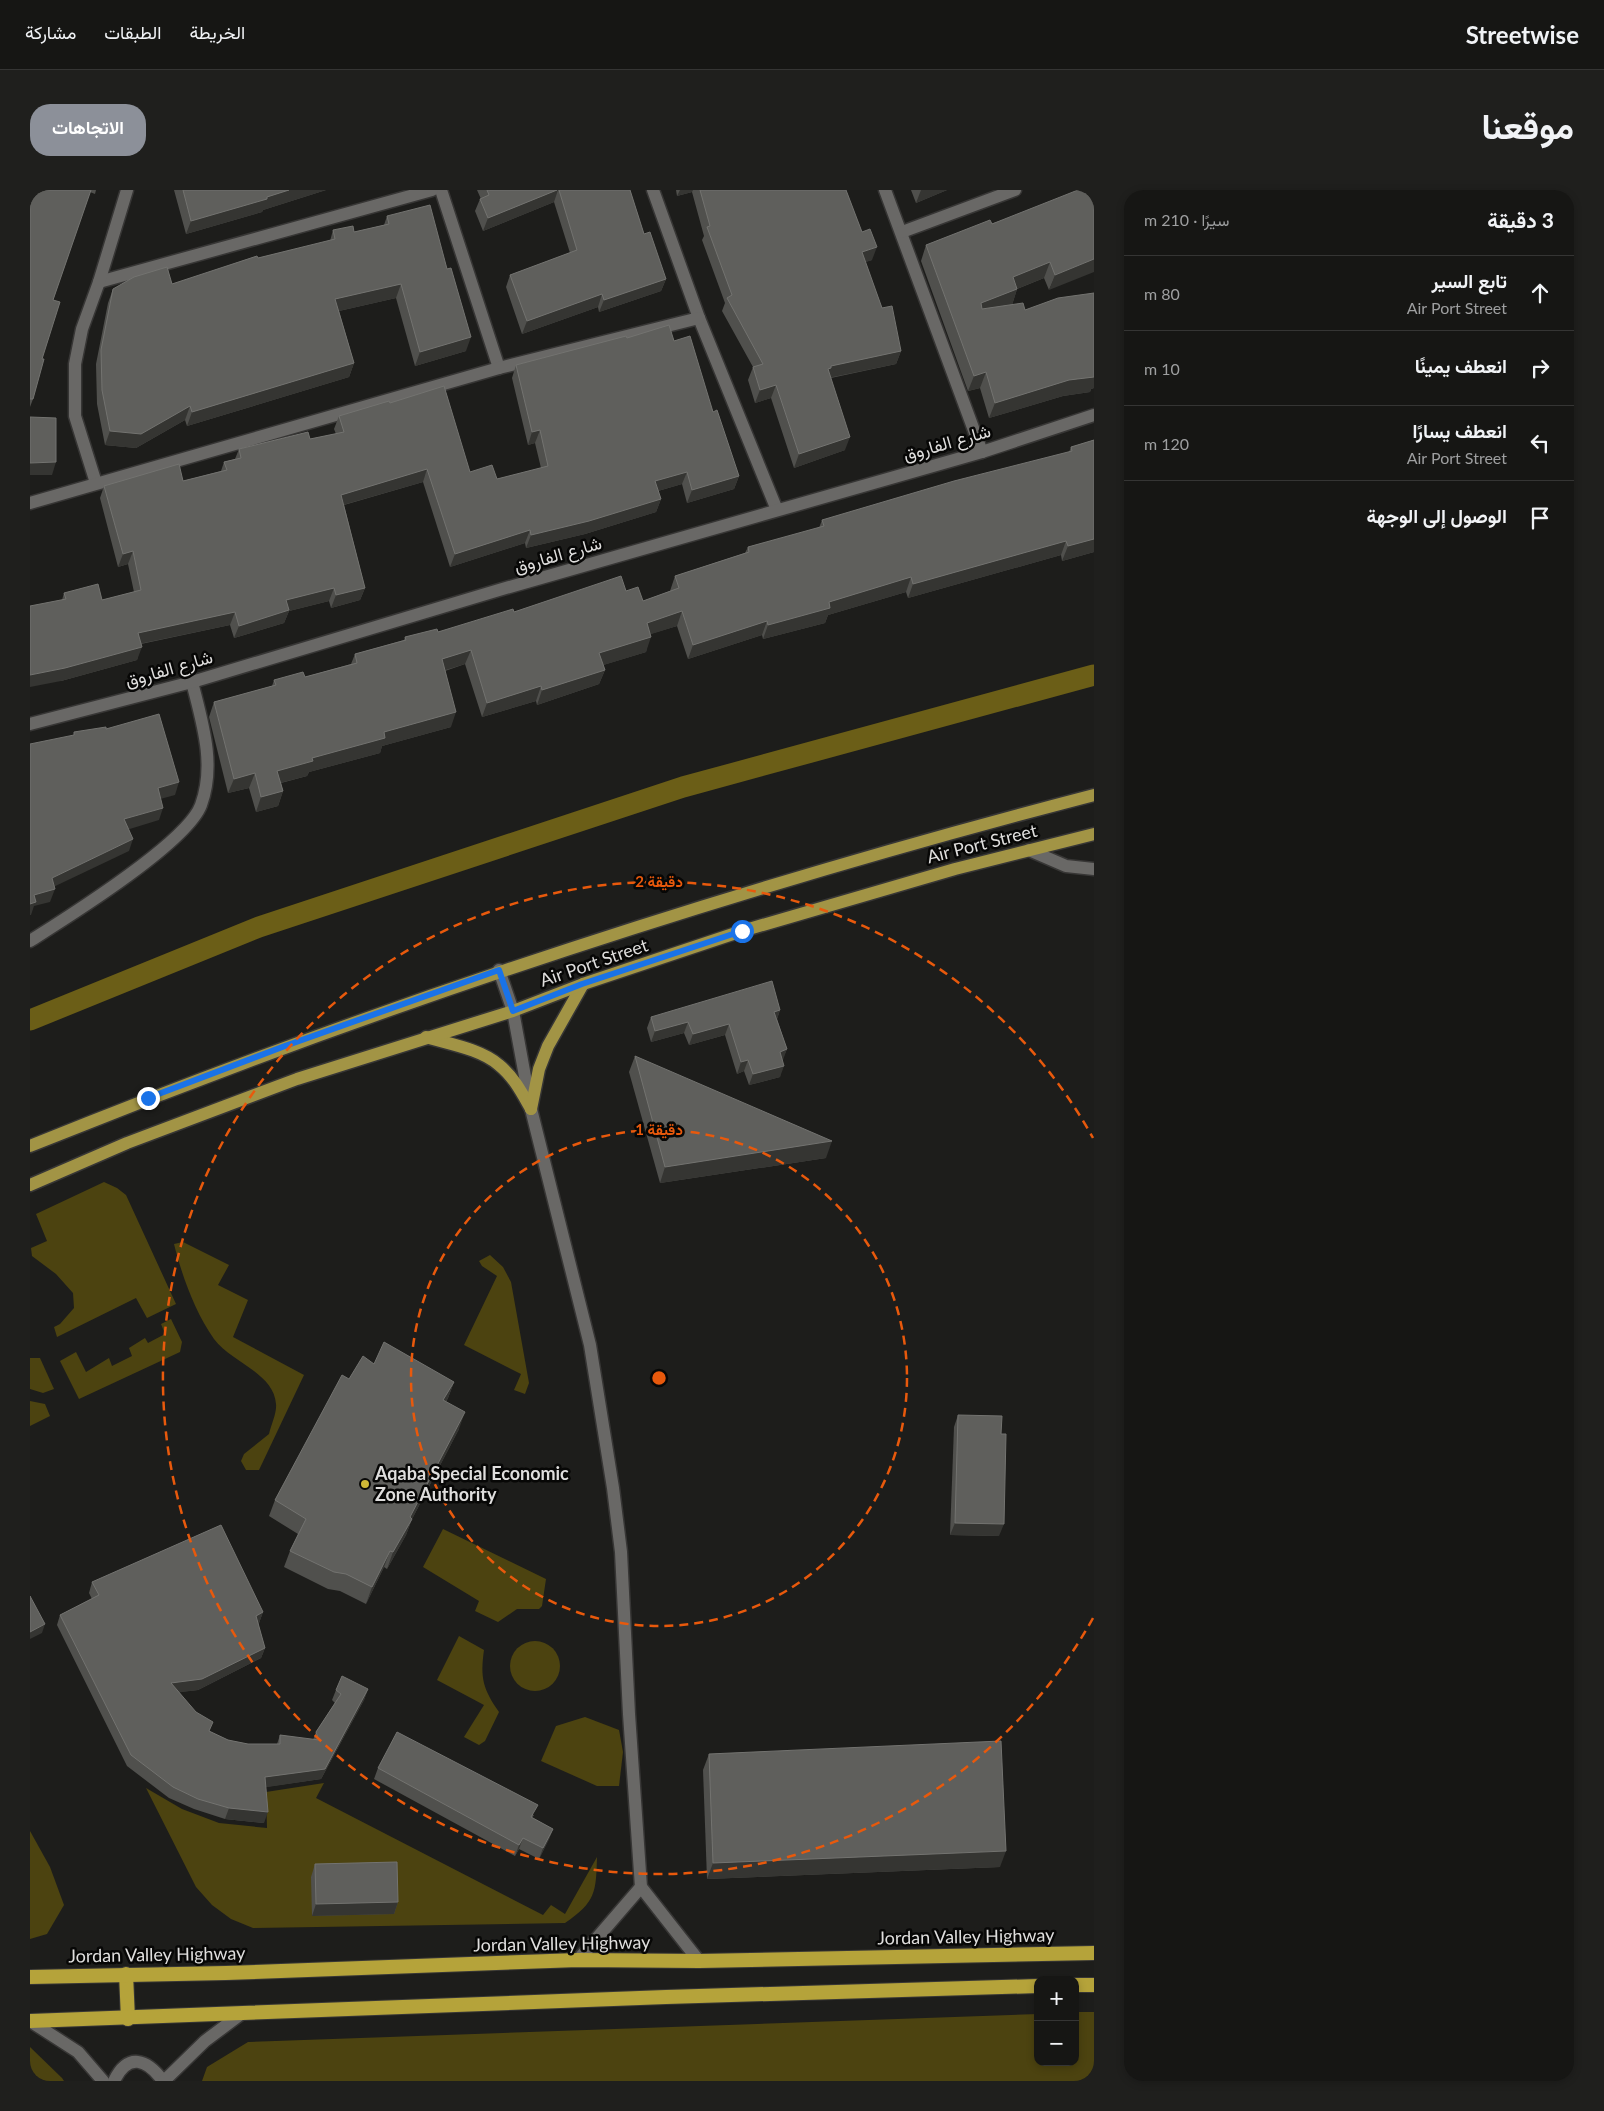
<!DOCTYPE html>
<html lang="ar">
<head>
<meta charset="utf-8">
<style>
	:root { --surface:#161614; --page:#1f1f1d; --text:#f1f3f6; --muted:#9e9fa0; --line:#353534; --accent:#8c9099 }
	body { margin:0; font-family:Lato,Vazirmatn,sans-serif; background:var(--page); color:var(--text); direction:rtl }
	.controls { position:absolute; right:15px; bottom:15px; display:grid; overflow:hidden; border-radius:10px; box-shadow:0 2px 8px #0003 }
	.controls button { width:45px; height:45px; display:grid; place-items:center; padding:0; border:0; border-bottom:1px solid var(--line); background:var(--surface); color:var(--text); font:25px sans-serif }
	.stop { position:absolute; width:15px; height:15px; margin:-11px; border:4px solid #1a73e8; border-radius:50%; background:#fff }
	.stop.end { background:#1a73e8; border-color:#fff; box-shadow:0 1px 5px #0008 }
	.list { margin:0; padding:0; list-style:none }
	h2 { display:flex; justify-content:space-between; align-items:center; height:65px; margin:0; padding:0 20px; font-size:21px }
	h2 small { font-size:16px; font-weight:400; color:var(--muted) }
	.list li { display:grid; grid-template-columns:32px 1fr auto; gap:15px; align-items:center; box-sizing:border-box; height:75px; padding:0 20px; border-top:1px solid var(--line) }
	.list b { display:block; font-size:19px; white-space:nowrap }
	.list p { margin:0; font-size:16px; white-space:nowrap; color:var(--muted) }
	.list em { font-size:16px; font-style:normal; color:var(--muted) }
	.icon { flex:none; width:28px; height:28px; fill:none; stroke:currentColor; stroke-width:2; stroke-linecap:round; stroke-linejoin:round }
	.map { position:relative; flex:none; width:1064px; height:1891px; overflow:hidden; direction:ltr; border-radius:20px }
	header { display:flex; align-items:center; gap:30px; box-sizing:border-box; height:70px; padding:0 25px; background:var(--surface); border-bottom:1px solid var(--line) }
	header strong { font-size:24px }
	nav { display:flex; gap:28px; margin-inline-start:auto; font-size:18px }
	.intro { display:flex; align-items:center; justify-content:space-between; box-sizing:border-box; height:120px; padding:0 30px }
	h1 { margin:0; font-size:35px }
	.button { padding:12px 22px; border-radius:20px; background:var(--accent); color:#fff; font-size:18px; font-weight:700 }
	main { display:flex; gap:30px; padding:0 30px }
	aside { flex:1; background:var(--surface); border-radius:20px; box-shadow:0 2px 8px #0003 }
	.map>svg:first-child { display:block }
</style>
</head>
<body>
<header>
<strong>Streetwise</strong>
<nav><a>الخريطة</a><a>الطبقات</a><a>مشاركة</a></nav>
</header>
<div class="intro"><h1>موقعنا</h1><a class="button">الاتجاهات</a></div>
<main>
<aside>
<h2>3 دقيقة<small>سيرًا · 210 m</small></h2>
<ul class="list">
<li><svg class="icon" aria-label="ahead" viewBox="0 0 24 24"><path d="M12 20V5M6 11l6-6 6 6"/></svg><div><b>تابع السير</b><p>Air Port Street</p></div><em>80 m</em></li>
<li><svg class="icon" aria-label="right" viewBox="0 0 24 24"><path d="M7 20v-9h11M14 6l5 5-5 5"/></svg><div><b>انعطف يمينًا</b></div><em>10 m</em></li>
<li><svg class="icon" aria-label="left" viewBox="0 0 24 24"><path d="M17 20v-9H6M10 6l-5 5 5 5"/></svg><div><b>انعطف يسارًا</b><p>Air Port Street</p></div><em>120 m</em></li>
<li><svg class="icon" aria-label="arrive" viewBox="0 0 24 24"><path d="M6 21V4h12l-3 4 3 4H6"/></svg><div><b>الوصول إلى الوجهة</b></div></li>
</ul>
</aside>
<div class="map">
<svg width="1064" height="1891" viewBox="0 0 1064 1891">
	<rect width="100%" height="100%" fill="#1d1d1b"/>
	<g fill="#4c4310">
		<path d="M74 992 87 998 96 1005 146 1114 117 1128 106 1108 27 1147 24 1137 30 1134 44 1118 43 1103 26 1084 2 1066 1 1058 17 1051 6 1024Z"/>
		<path d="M153 1052 199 1075 188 1095 218 1110 203 1147 274 1185 229 1280H216L211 1271 214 1264 239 1244C241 1235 247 1223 246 1214 244 1183 201 1172 184 1149 165 1122 152 1086 144 1054Z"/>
		<path d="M460 1065 473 1077 481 1092 499 1193 495 1204 484 1200 491 1184 434 1155 467 1086 452 1076 449 1071Z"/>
		<path d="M141 1129 152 1152 150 1162 49 1209 30 1171 46 1162 56 1182 79 1168 82 1176 102 1166 99 1158 115 1148 118 1153 135 1144 131 1134Z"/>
		<path d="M0 1168H10L24 1199 13 1203 0 1199Z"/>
		<path d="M0 1211 15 1214 20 1226 0 1236Z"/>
		<path d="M413 1339 516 1389 512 1416 509 1419H487L468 1432 445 1421 449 1411 393 1377Z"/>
		<path d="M429 1446 454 1460C450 1488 453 1499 469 1522L455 1551 449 1555 434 1547 454 1515 407 1490Z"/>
		<circle cx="505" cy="1476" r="25"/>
		<path d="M555 1527 589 1540 593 1562 589 1596H567L511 1571 526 1536Z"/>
		<path d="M294 1593 286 1608 513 1725 521 1715 535 1724 567 1667C566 1702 566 1712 535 1733L223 1738 201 1729 182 1715 166 1697 116 1598 152 1619 189 1633 237 1638 236 1602Z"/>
		<path d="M0 1641 20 1677 34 1715 17 1744 0 1749Z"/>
		<path d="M1045 1822H1064V1891H172L177 1877 218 1852 1008 1824V1872H1045Z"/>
		<path d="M0 1857 32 1888 34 1891H0Z"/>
	</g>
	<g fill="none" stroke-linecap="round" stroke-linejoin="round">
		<path stroke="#6b5e17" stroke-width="21" d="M0 830 229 737 653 597 1064 485"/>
		<defs>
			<g id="minor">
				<path d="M411 0 469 178"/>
				<path d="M623 0 669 128 747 320"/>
				<path d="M855 0 952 262"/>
				<path d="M872 42 985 0"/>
				<path d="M69 92 402 0"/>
				<path d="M66 293 45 226V174L52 139 69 92 97 0"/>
				<path d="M0 313 469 178 669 128"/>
				<path d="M999 660 1036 676 1064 679"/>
				<path d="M0 751C38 727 157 653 171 615 186 574 172 532 162 492"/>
			</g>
			<g id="tertiary">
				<path d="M0 1831 48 1862 73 1891"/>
				<path d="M84 1891C98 1862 117 1869 133 1891"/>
				<path d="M134 1891 175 1851 211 1824"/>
			</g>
			<g id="secondary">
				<path d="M0 534 162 492 469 400 952 262 1064 225"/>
				<path d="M469 780 483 821 501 919 560 1155 583 1298 591 1362 599 1524 611 1697 669 1771"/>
				<path d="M548 1770 611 1697"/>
			</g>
			<g id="primary">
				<path d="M396 847C419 854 451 859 469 875 484 887 492 903 501 919"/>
				<path d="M501 919 509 879 518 856 553 794"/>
				<path d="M0 956C347 816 702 699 1064 605"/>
				<path d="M0 995 97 953 267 889 483 821 553 794 712 741 925 679 1064 644"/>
			</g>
			<g id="trunk">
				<path d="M96 1784 98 1829"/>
				<path d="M0 1787 196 1783 548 1770 669 1771 1064 1763"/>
				<path d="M1045 1795H1064"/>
				<path d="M0 1831 636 1807 1008 1796"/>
			</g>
		</defs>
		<use href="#minor" stroke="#373635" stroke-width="15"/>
		<use href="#tertiary" stroke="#373635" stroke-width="15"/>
		<use href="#secondary" stroke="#373635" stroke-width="15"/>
		<use href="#primary" stroke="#373635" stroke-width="15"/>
		<use href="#trunk" stroke="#373635" stroke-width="16"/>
		<use href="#minor" stroke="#696866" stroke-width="12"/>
		<use href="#tertiary" stroke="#696866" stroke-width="12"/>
		<use href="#secondary" stroke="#696866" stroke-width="12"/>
		<use href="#primary" stroke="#a29445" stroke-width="12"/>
		<use href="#trunk" stroke="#b5a33a" stroke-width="14"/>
	</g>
	<g fill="#50504d">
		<path d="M0 0H66L65 4 60 2 23 110 12 169 3 209 0 217Z"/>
		<path d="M144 0H296L233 20 232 22 156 44Z"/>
		<path d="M447 0H600L614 44 636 89 631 101 569 122 568 117 492 144 476 97 480 85 540 63 524 12 453 41 445 21 450 9H451Z"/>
		<path d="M646 0H816L842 70 835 72 852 118 871 161 866 174 801 188 815 260 764 278 741 208 725 213 718 190 723 177 692 121 695 113 672 50 674 46 662 2 647 6Z"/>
		<path d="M881 0H917L886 13Z"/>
		<path d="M1064 0 1019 100 1014 88 987 99 982 115 995 120 1064 103V198L1061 199 1060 202 1033 206 959 228 950 198 938 201 891 71 896 55Z"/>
		<path d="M357 26 436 161 385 176 366 108 309 121 324 173 319 187 157 236 155 230 106 258 75 255 67 214 66 174 78 113 83 99 142 94 228 68 300 51 303 40 324 42 354 35Z"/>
		<path d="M597 148 644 151 683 222 709 286 704 299 657 313 652 294 628 301 631 309 626 322 555 344 496 358 495 353 420 377 393 292 314 315 335 398 330 410 301 418 299 411 259 421 254 433 204 448 200 435 111 454 107 470 31 491 32 410 34 403 72 410 104 402 98 374 88 377 70 308 74 296 153 291 191 281 194 272 205 269 209 259 280 249 306 244 304 239 309 226 360 213 440 282 467 289 511 278 505 253 498 255 482 188 486 175Z"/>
		<path d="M1064 250V362L1032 371 1031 365 878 408 876 402 798 425 795 433 733 449 732 445 658 469 647 436 620 444 616 462 573 475 575 480 569 494 507 515 506 511 452 527 435 474 415 481 421 537 352 556 350 563 279 582 277 586 251 593 253 601 248 616 226 622 219 598 198 603 179 527 184 512 242 496 244 490 275 487 321 474 325 464 374 450 375 447 408 442 484 422 596 401 613 411 640 401 645 386 715 363 718 357 789 338 792 330 1039 262 1041 257Z"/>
		<path d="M750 820 747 829 757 859 752 870 750 887 719 895 714 881 707 884 695 845 659 855 654 843 621 852 617 838 621 827Z"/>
		<path d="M605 866 796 968 630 993 599 882Z"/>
		<path d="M344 1174 424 1192 418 1208 416 1212 429 1239 382 1329 376 1345 357 1379 354 1377 336 1414 310 1401 298 1399 254 1377 260 1361 268 1344 239 1326 245 1310 319 1189Z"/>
		<path d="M928 1225 969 1346 920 1345 924 1237Z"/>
		<path d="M62 1392 233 1422 229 1433 228 1434 235 1458 231 1468 168 1500 149 1502 179 1541 198 1550 218 1554H247L250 1545 283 1550 286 1542 305 1513 302 1510 306 1500 338 1499 334 1510 291 1589 235 1597 234 1633 195 1629 164 1619 139 1608 97 1576 27 1435 30 1425 62 1409 59 1403Z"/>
		<path d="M679 1564 970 1677 677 1689 673 1580Z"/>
		<path d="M348 1578 504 1625 502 1628 523 1639 519 1649 509 1669 489 1659 485 1666 344 1589Z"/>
		<path d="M285 1674 368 1712 364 1724 282 1726 281 1687Z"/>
	</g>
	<g fill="#353532">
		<path d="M259 0H296L233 20 232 22 156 44 161 31Z"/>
		<path d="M527 0H528L524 12 453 41 458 28Z"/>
		<path d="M650 0H663L662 2 647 6Z"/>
		<path d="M891 0H917L886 13Z"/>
		<path d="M847 57 842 70 827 75 832 62Z"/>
		<path d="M1064 69V82L1019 100 1025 85Z"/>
		<path d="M1020 72 1014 88 977 103 983 87Z"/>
		<path d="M636 89 631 101 569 122 574 110Z"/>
		<path d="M371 94 366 108 300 123 305 109Z"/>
		<path d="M987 99 982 115 945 129 951 113Z"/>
		<path d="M572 104 568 117 492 144 497 131Z"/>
		<path d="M441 147 436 161 385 176 390 162Z"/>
		<path d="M871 161 866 174 798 188V179L801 176Z"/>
		<path d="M324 173 319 187 157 236 162 222Z"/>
		<path d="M956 182 950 198 938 201 944 186Z"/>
		<path d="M1064 187V198L1061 199 1060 202 1033 206 959 228 965 213 1039 190Z"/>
		<path d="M746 195 741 208 725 213 730 200Z"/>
		<path d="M160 216 155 230 106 258 75 255 80 241Z"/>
		<path d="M510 240 505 253 498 255 502 242Z"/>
		<path d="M820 247 815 260 764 278 769 264Z"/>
		<path d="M26 272 22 285H0V273Z"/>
		<path d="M397 279 393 292 306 317 311 305Z"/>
		<path d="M657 282 652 294 621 303 625 291Z"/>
		<path d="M709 286 704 299 657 313 662 300Z"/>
		<path d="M631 309 626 322 555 344 496 358 501 345Z"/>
		<path d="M500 340 495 353 420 377 425 364Z"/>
		<path d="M1064 349V362L1032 371 1038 356Z"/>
		<path d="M1036 351 1031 365 878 408 883 394Z"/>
		<path d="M103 361 98 374 88 377 93 364Z"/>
		<path d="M881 387 876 402 798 425 795 433 733 449 738 435 799 412Z"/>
		<path d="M304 398 299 411 259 421 254 433 204 448 209 436 256 410Z"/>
		<path d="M335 398 330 410 301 418 306 405Z"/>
		<path d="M652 421 647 436 612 447 617 433Z"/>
		<path d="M205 422 200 435 104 455 108 443Z"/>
		<path d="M737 431 732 445 658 469 663 455Z"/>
		<path d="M621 447 616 462 564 478 569 463Z"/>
		<path d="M112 457 107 470 31 491 0 497V485Z"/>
		<path d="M441 460 435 474 406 483 412 469Z"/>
		<path d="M575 480 569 494 507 515 512 500Z"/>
		<path d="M511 496 506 511 452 527 457 513Z"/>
		<path d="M426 522 421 537 352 556 350 563 279 582 277 586 242 595 247 581 354 542Z"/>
		<path d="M225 583 219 598 198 603 204 589Z"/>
		<path d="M149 592 145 605 123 611 128 598Z"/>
		<path d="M253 601 248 616 226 622 231 607Z"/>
		<path d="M133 618 129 630 90 642 94 629Z"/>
		<path d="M103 649 99 661 17 700 22 688Z"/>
		<path d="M25 699 20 712 4 716 1 725H0V714L4 705Z"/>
		<path d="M750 820 746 832 744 822Z"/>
		<path d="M658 832 654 843 621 852 625 841Z"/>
		<path d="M699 834 695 845 659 855 663 844Z"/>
		<path d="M757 859 753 870 746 873 750 862Z"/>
		<path d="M718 870 714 881 707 884 711 872Z"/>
		<path d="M754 876 750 887 719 895 723 884Z"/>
		<path d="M802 951 796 968 630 993 635 977Z"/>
		<path d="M424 1192 418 1208 407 1227 413 1210Z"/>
		<path d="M435 1222 429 1239 382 1329 376 1345 357 1379 363 1362 380 1327Z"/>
		<path d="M925 1333 974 1334 969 1346 920 1345Z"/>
		<path d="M360 1361 354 1377 336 1414 342 1397Z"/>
		<path d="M233 1422 229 1433 222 1437 226 1426Z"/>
		<path d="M15 1434 12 1443 0 1449V1442Z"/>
		<path d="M235 1458 231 1468 168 1500 137 1504 141 1493Z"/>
		<path d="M338 1499 334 1510 291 1589 231 1598 235 1587 295 1579Z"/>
		<path d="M199 1618 238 1622 234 1633 195 1629Z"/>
		<path d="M523 1639 519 1649 509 1669 513 1658Z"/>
		<path d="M493 1648 489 1659 485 1666 489 1655Z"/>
		<path d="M976 1661 970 1677 677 1689 683 1673Z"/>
		<path d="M368 1712 364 1724 282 1726 286 1714Z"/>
	</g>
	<g fill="#5f5f5c" stroke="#737370">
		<path d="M0 0H61L23 110 30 112 12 169H14L3 209H0Z"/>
		<path d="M153 0H259L237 7V9L161 31Z"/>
		<path d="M457 0H527L458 28 450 9 459 5Z"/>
		<path d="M529 0H600L614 44 620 42 636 89 574 110 572 104 497 131 480 85 547 60Z"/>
		<path d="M670 0H816L832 42 840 39 847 57 832 62 852 118 862 116 871 161 801 176V178L798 179 820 247 769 264 746 195 730 200 723 177 733 174 697 108 702 105 677 37 680 36Z"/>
		<path d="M1048 0H1064V69L1025 85 1020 72 983 87 987 99 951 113 952 119 993 113 995 120 1028 108 1064 103V187L1039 190 965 213 956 182 944 186 896 55 960 30 962 34Z"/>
		<path d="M400 15 417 79 421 78 441 147 390 162 371 94 305 109 324 173 162 222 160 216 111 244 80 241 72 200 71 160 83 99 104 87 137 77 142 94 227 66 228 68 305 49 303 40 323 36 324 42 359 34 357 26Z"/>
		<path d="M639 135 644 151 660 146 683 222 687 220 709 286 662 300 657 282 625 291 631 309 559 331 501 345 500 340 425 364 397 279 311 305 335 398 306 405 304 398 256 410 259 420 209 436 205 422 108 443 112 457 35 478 0 485V416L36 409 34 403 68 394 72 410 111 400 103 361 93 364 74 296 149 274 153 291 197 280 194 272 211 268 209 259 278 242 280 249 314 242 309 226 359 211 360 213 414 196 440 282 462 275 467 289 518 276 510 240 502 242 486 175 596 146 597 148Z"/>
		<path d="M0 227 26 228V272L0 273Z"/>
		<path d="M1064 250V349L1038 356 1036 351 883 394 881 387 799 412 800 418 738 435 737 431 663 455 652 421 617 433 621 447 569 463 575 480 512 500 511 496 457 513 441 460 412 469 426 522 354 542 355 548 282 568 283 571 247 581 253 601 231 607 225 583 204 589 184 512 246 495 244 490 273 482 275 487 327 473 325 464 376 450 375 447 407 439 408 442 483 419 484 422 591 386 596 401 608 397 613 411 649 398 645 386 719 362 718 357 794 336 792 330 924 291 1042 261 1041 257Z"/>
		<path d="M129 524 149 592 128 598 133 618 94 629 103 649 22 688 25 699 4 705 6 712 0 714V554L44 545V542L76 537V539Z"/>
		<path d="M742 791 750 820 744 822 757 859 750 862 754 876 723 884 718 870 711 872 699 834 663 844 658 832 625 841 621 827Z"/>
		<path d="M605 866 802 951 635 977Z"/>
		<path d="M354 1152 424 1192 413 1210 435 1222 380 1327 382 1329 363 1362 360 1361 342 1397 316 1384 304 1382 260 1361 276 1329 245 1310 312 1185 319 1189 333 1166 344 1174Z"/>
		<path d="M928 1225 972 1226 971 1244H976L974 1334 925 1333Z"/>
		<path d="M191 1335 233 1422 226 1426 235 1458 172 1489 141 1493 166 1522 183 1532 179 1541 198 1550 218 1554H250V1545L289 1550 286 1542 311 1504 306 1500 312 1486 338 1499 295 1579 235 1587 238 1622 199 1618 168 1609 143 1597 101 1565 30 1425 69 1405 62 1392Z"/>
		<path d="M0 1406 15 1434 0 1442Z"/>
		<path d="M367 1542 508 1615 501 1627 523 1639 513 1658 493 1648 489 1655 348 1578Z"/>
		<path d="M971 1551 976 1661 683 1673 679 1564Z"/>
		<path d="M367 1672 368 1712 286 1714 285 1674Z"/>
	</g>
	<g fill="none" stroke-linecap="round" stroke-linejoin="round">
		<path stroke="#1a73e8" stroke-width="6" d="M118 908 255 856 469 780 483 821 552 794 712 741"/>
	</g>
	<g fill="none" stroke="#e8590c" stroke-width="2.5" stroke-dasharray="9 6">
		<circle cx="629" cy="1188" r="248"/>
		<path d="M1063 1428A496 496 0 1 1 1063 948"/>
	</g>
	<circle fill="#cfb837" stroke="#070706" stroke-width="2" cx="335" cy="1294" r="5"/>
	<g text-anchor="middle" stroke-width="5" stroke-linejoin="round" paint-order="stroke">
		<g font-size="18" fill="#dfdedd" stroke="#070706">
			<text transform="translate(917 253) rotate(-16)" y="6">شارع الفاروق</text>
			<text transform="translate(528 365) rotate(-16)" y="6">شارع الفاروق</text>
			<text transform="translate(139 479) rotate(-16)" y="6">شارع الفاروق</text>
			<text transform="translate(952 654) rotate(-14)" y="6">Air Port Street</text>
			<text transform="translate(564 773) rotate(-19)" y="6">Air Port Street</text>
			<text transform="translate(936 1747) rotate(-1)" y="6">Jordan Valley Highway</text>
			<text transform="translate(532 1754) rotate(-1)" y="6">Jordan Valley Highway</text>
			<text transform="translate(127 1765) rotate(-1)" y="6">Jordan Valley Highway</text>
		</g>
		<g font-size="18" font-weight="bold" fill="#dfdedd" stroke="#070706" text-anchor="start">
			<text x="345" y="1290">Aqaba Special Economic<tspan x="345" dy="21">Zone Authority</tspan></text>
		</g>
	</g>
	<circle cx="629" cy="1188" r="8" fill="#e8590c" stroke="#070706" stroke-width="2.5"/>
	<g font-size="15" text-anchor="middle" font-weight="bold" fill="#e8590c" stroke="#070706" stroke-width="5" stroke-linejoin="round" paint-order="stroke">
		<text x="629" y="697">2 دقيقة</text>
		<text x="629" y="945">1 دقيقة</text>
	</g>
</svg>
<div class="controls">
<button>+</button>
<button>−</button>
</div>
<div class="stop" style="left:712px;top:741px"></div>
<div class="stop end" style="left:118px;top:908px"></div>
</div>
</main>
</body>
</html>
